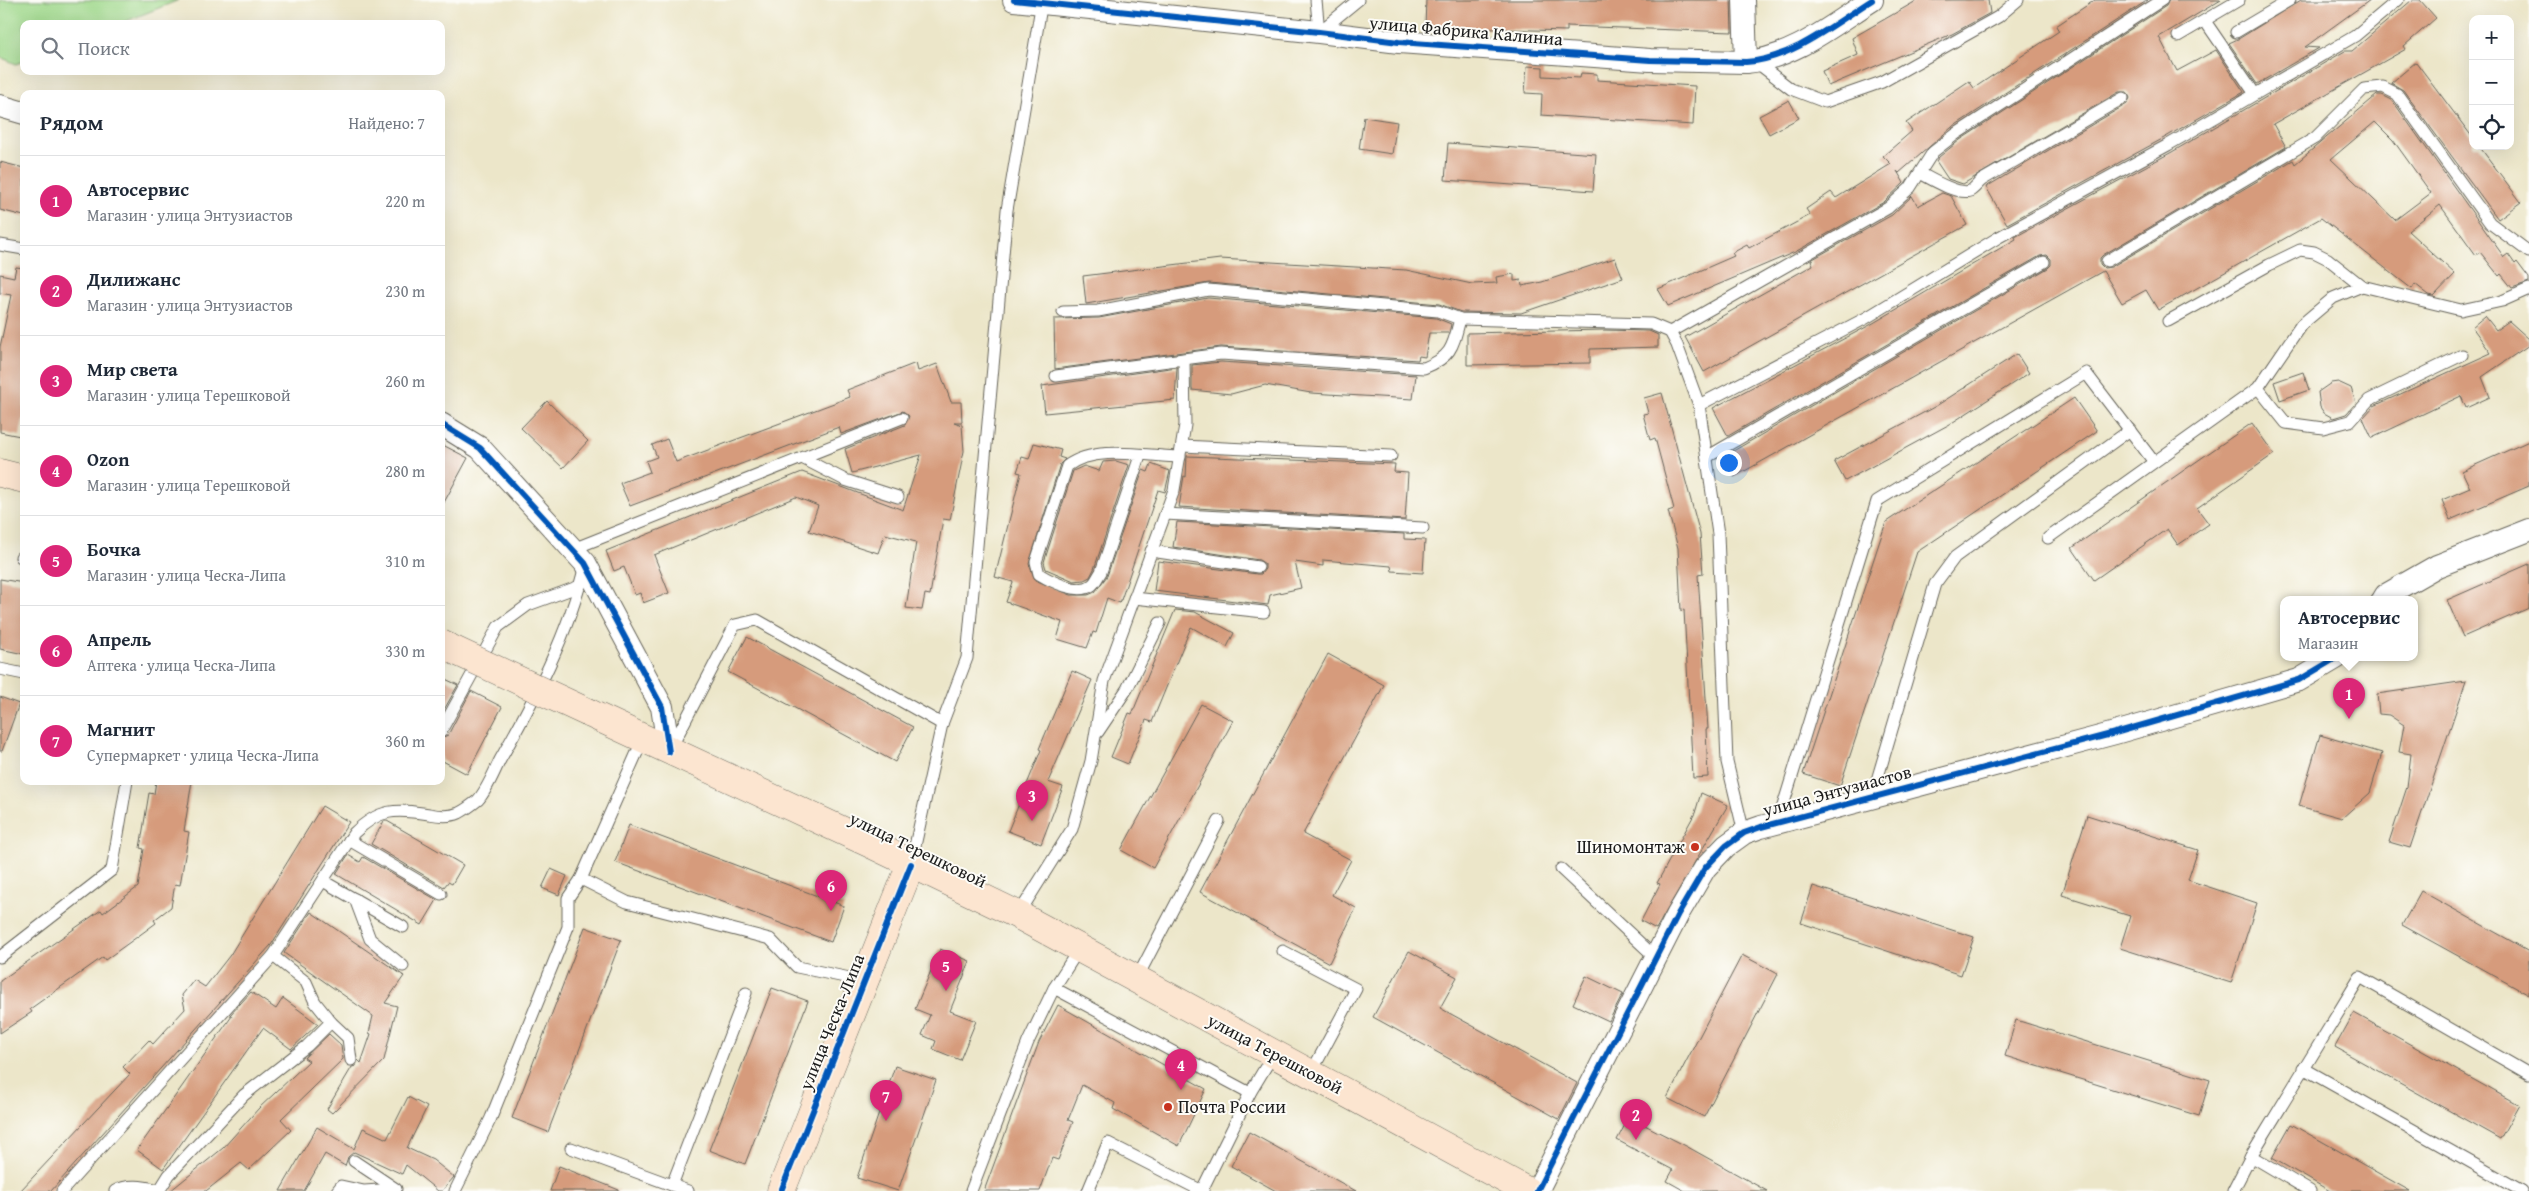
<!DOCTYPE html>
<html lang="ru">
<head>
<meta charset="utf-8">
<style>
	:root { --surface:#fff; --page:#f2f2f3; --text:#1f2937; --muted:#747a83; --line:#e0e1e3; --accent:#db2777 }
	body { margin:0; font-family:"Gentium Book Plus",serif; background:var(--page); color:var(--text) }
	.controls { position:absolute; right:15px; top:15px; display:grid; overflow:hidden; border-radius:10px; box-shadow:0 5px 20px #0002 }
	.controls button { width:45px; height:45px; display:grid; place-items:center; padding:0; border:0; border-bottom:1px solid var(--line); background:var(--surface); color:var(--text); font:25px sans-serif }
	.you { position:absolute; left:1728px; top:462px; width:18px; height:18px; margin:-12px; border:4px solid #fff; border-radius:50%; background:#1a73e8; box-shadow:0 0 0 8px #1a73e833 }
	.badge { display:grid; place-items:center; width:32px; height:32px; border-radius:50%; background:var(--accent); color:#fff; font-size:16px; font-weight:700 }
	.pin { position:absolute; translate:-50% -41px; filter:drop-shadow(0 1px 2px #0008) }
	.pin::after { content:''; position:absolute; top:26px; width:18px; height:15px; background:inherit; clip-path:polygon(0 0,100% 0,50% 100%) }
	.popup { position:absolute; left:2280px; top:596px; width:138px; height:65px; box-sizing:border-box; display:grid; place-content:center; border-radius:10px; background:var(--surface); filter:drop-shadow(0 1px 4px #0005); font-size:16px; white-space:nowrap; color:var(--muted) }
	.popup b { font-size:19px; color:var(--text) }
	.popup::after { content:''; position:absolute; left:50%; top:100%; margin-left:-10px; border:10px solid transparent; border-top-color:var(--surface) }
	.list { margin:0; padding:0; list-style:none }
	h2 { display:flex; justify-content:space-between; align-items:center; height:65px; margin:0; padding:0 20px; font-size:21px }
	h2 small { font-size:16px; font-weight:400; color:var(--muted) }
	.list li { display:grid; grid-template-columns:32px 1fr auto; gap:15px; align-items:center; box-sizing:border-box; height:90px; padding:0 20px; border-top:1px solid var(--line) }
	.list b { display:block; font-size:19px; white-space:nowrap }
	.list p { margin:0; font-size:16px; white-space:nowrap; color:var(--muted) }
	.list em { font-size:16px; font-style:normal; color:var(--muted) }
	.icon { flex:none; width:28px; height:28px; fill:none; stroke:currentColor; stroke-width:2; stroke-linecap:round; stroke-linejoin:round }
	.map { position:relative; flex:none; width:2529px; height:1191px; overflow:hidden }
	.search { position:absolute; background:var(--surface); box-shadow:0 5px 20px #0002; left:20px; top:20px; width:425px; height:55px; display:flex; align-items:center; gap:12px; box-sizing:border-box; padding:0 18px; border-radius:10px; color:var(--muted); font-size:19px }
	.panel { position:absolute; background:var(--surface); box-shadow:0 5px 20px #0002; left:20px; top:90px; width:425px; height:695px; border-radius:10px }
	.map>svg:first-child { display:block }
</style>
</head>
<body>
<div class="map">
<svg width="2529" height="1191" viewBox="0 0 2529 1191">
	<rect width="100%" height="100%" fill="#fdfcf7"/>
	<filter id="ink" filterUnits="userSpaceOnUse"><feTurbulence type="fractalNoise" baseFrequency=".02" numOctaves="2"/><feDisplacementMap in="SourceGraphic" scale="10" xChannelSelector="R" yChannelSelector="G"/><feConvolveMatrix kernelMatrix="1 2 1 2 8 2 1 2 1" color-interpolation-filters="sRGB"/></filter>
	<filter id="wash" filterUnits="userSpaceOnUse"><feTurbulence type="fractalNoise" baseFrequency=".0096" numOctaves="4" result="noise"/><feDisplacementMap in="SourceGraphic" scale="20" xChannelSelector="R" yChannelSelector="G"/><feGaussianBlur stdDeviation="1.12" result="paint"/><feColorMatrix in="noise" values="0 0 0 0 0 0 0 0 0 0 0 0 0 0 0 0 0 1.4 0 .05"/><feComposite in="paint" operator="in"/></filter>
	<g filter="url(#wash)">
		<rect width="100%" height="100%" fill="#ece6c9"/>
		<path fill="#9fd88b" stroke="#5e7a54" d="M0 0H179L119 24H24V61L16 64 0 57Z"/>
		<g id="blocks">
			<g fill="#d69b7c" fill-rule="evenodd">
				<path d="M1426 0H1731L1732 32 1567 26V31L1425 27Z"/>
				<path d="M1918 0H1988L1990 13 1952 34 1828 86 1822 71 1858 55 1852 38Z"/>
				<path d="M2095 0H2148L1951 128 1899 173 1897 171 1904 183 1884 202 1795 252 1668 306 1658 289 1734 256 1732 253 1747 245 1749 248 1810 215 1806 209 1831 192 1836 198 1891 164 1883 156 1912 131 1906 123 1969 81 1974 88 2059 31 2056 26Z"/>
				<path d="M2169 0H2221L2159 37 2177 71 2216 50 2244 92 2164 138 2007 224 1986 187 2127 104 2130 98 2127 92H2119L1963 184 1948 179 1936 161 1939 157 1960 140 2166 6Z"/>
				<path d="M2301 0H2370L2305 47 2319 48 2257 84 2229 43 2240 38Z"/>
				<path d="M2412 0H2420L2436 18 2404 46 2406 49 2273 124 2286 147 2103 255 2100 258V264L2104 268 2111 267 2293 160 2295 164 2377 95H2382L2392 100 2504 257 2508 254 2515 264 2517 262 2529 278V282L2512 288 2501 274 2499 276 2480 252 2476 255 2440 205 2408 231 2455 274 2434 296 2429 295 2415 284 2412 289 2321 218 2158 310 2146 290 2122 303 2103 271 1734 477 1723 457 2048 268 2051 265V259L2047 255 2040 256 1728 436 1713 408 1870 325 2016 239 2015 237 2172 152 2345 51H2352ZM2375 122 2393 140 2431 193 2395 220 2331 159Z"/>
				<path d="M2416 62 2473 138V146H2479L2521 202 2498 219 2403 90 2391 83Z"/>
				<path d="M1527 66 1543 67V76L1580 78 1581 73 1597 74V80L1695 86 1693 125 1541 115 1542 94 1525 93Z"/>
				<path d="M1789 100 1799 118 1769 134 1759 116Z"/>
				<path d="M1364 117 1397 122 1392 154 1359 149Z"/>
				<path d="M1448 143 1596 154 1593 191 1445 180Z"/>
				<path d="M0 162 24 168V216L0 210Z"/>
				<path d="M1942 193 1951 196 1967 225 1704 372 1685 337 1813 265 1811 260 1892 215 1912 196 1918 206Z"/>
				<path d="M1615 258 1623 278 1521 313 1461 312 1439 304 1209 283 1086 304 1083 276 1220 259 1406 270 1472 284 1497 283 1496 277 1514 274V281L1521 280 1522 286 1542 282Z"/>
				<path d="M16 267 24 268V415L20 436 0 432V347L11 295 0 293V274L14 277Z"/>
				<path d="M1208 298 1436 318 1451 324 1449 333H1429L1425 357 1419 356 1418 360 1221 347 1055 369 1054 319 1099 318Z"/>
				<path d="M2485 316 2496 330 2509 321 2529 339V345L2482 377 2490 397 2466 408 2461 396 2372 438 2363 418 2374 406 2491 353 2472 327Z"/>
				<path d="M1603 330 1649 331 1658 335V347L1590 349V363L1467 365V333Z"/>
				<path d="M2017 354 2029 373 1950 424 1845 481 1834 461 1936 406Z"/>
				<path d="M1221 362 1416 375 1413 399 1311 393 1265 385 1231 394 1192 390V365Z"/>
				<path d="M916 363 918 371 937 364 951 402H961L962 422H954L962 425 964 451 950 520 943 519 930 595 925 594 922 610 906 608 916 542 885 534 878 553 809 531 818 506 796 497 654 555 669 593 643 603 640 593 635 595 624 567 614 571 606 551 802 472 903 510 921 455 852 473 845 449 905 425 909 416 903 411 841 434 839 427 630 506 620 483 650 472 646 461 657 457 652 445 667 439 676 462 850 397 847 390Z"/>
				<path d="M1177 367 1175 400 1045 413 1042 386Z"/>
				<path d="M2303 372 2309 390 2280 400 2274 382Z"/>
				<path d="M2338 382 2351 388 2356 403 2346 414 2333 418 2324 413 2320 407 2318 392 2331 383Z"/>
				<path d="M1662 393 1700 534 1703 574 1698 575 1708 729H1706L1708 777 1693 778 1684 610 1681 611 1678 548 1668 511 1674 509 1655 438 1650 440 1643 414 1648 413 1644 398Z"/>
				<path d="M2074 398 2097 431 1917 552 1840 786 1803 774 1886 522Z"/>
				<path d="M547 401 588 441 563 468 521 428Z"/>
				<path d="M2252 423 2274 454 2197 508 2209 524 2178 545 2167 529 2094 580 2072 548Z"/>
				<path d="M2529 441V486L2450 520 2442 500 2470 488 2462 471Z"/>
				<path d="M1034 443 1061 450 1059 457 1065 459 1060 464 1029 564 1035 580 1071 595H1088L1095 592 1107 576 1143 470 1148 472 1151 464 1170 471 1165 492 1158 490 1120 603 1107 598 1096 633 1093 632 1087 648 1057 639 1062 622 1006 602 1013 582 995 577 1021 473 1017 472 1022 457 1029 459Z"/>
				<path d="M441 444 468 458 441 508Z"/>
				<path d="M1187 456 1395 464 1394 472 1408 473 1405 520 1179 507 1184 476 1186 477Z"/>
				<path d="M1116 461 1129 465 1094 569 1090 577 1084 580 1074 581 1046 569 1044 562 1073 471 1084 466 1099 471 1103 462Z"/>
				<path d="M1177 522 1404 534V539L1425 540 1423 573 1392 571 1391 566 1323 560V566L1295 562 1301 588 1270 595 1268 605 1154 591 1158 561 1257 574H1261L1265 569V564L1259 560 1173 547Z"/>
				<path d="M2529 564V608L2463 637 2447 600Z"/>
				<path d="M0 579 24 583V654L0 649Z"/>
				<path d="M1175 610 1195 612 1234 633 1227 647 1191 627 1152 722 1146 720 1128 764 1111 757 1129 713 1132 714Z"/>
				<path d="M747 637 913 727 895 762 728 672Z"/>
				<path d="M1328 654 1384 685 1303 834 1351 860 1332 895 1356 908 1329 963 1200 892Z"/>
				<path d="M1072 671 1092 680 1048 782 1063 787 1041 844 1008 831 1041 750 1039 749Z"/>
				<path d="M441 677 458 685 441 715Z"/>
				<path d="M2466 681 2410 848 2389 842 2407 787 2411 754 2399 752 2404 725 2389 715 2379 714 2377 694Z"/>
				<path d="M471 691 502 707 467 774 441 760V738L448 735Z"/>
				<path d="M0 697 19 704 2 751H0Z"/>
				<path d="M1201 704 1233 721 1153 868 1121 850Z"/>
				<path d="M2320 735 2382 753 2370 793 2342 818 2299 806Z"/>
				<path d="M156 781H192L184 831 189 832 180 885 175 884 171 907 154 920 156 923 137 937 105 960 103 957 30 1009 32 1012 0 1033V981L101 910 103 913 138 887 144 849 140 848 149 793 154 794Z"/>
				<path d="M1701 793 1728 805 1656 929 1641 921 1660 884 1657 883 1695 813Z"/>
				<path d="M322 806 349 822 271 945 51 1191H20L130 1074 123 1067 149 1040 153 1044 185 1009 182 995 194 980 205 987 230 955Z"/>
				<path d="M2087 815 2198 850 2188 880 2257 903 2231 983 2120 948 2130 916 2062 895Z"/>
				<path d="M384 821H387L463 865 452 884 448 882 444 887 371 844Z"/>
				<path d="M629 825 844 906 831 942 615 862Z"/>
				<path d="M348 855 360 862 363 857 437 900 422 925 336 874Z"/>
				<path d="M551 869 567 876 559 895 542 888Z"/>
				<path d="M1813 886 1974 937 1961 975 1801 923Z"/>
				<path d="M2421 891 2529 951V995L2402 925Z"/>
				<path d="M311 912 404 976 385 1003 397 1006 384 1060 332 1113 327 1109 352 1067 356 1066 358 1060 361 1063 371 1034 369 1033 373 1016 284 953Z"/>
				<path d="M585 927 621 940 548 1132 512 1118Z"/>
				<path d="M940 949 970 961 950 1011 976 1021 960 1060 933 1049 936 1041 922 1035 930 1015 915 1009Z"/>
				<path d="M1409 951 1457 977 1440 1008 1577 1083 1559 1119 1373 1017Z"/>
				<path d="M1742 955 1778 974 1704 1117 1667 1098Z"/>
				<path d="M1586 976 1623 994 1609 1021 1573 1004Z"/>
				<path d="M772 988 808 1001 745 1164 709 1150Z"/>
				<path d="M251 992 276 1009 283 998 318 1024 291 1049 263 1028 163 1169 137 1150 232 1016 230 1015Z"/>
				<path d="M1058 1005 1206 1089 1179 1146 1113 1109 1115 1103 1082 1085 1068 1120 1073 1122 1058 1160 1052 1158 1040 1191H984L1039 1042Z"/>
				<path d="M2354 1013 2519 1105 2500 1139 2335 1047Z"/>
				<path d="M2016 1020 2210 1080 2199 1116 2005 1056Z"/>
				<path d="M329 1034 341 1045 343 1059 281 1119 291 1130 249 1170 241 1163 206 1191H170L223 1148 259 1108 309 1061 304 1058Z"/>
				<path d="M895 1066 936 1080 898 1191 857 1178Z"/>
				<path d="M408 1097 427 1107 407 1148 433 1160 454 1177 442 1191H438L406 1165 402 1174 354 1152 348 1157 345 1166 325 1154 304 1191H280L317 1127 354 1149 363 1128 387 1139Z"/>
				<path d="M1629 1117 1686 1146 1767 1191H1685L1667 1181 1673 1170 1617 1140Z"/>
				<path d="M2291 1124 2410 1191H2330L2272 1158Z"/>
				<path d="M1249 1132 1356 1191H1276L1231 1166Z"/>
				<path d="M559 1166 619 1190V1191H550Z"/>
			</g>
		</g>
	</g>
	<g filter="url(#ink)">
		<use href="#blocks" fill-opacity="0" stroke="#656359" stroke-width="1"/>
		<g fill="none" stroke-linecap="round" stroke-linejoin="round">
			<defs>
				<g id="lane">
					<path d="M1316 0 1319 32"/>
					<path d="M2205 21 2255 94"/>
					<path d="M1319 32 1358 0"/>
					<path d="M2236 32 2290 0"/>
					<path d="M2178 36 2239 0"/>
					<path d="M1756 62 1791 89 1825 102 1882 82 1998 17 2018 0"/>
					<path d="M1920 173C1931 179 1957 195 1970 191 1974 189 1978 183 1982 180L2123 98"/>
					<path d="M0 245 24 249"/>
					<path d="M2107 261 2315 138 2364 89 2383 87 2397 94 2490 223 2529 252"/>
					<path d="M1063 312 1098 311 1208 290 1438 311 1460 319 1651 324 1670 332 1677 345 1699 405 1718 534 1727 762 1744 833"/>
					<path d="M2168 321 2269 265 2300 250 2314 252 2328 259 2362 286"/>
					<path d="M1670 332 1888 208 1910 188 1933 152 1956 134 2162 0"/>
					<path d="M1056 376 1221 354 1424 368C1452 357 1453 346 1460 319"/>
					<path d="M2258 388 2286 423 2323 428 2350 421 2369 400 2462 355"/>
					<path d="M1699 405 1866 318 1999 237 2168 145 2355 36 2398 0"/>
					<path d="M1182 446 1391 456"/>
					<path d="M1140 456 1101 572C1098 576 1096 582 1092 585 1079 595 1052 582 1039 574L1036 562 1067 466C1095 445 1145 456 1180 457"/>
					<path d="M1707 457 2044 262"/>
					<path d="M802 458 845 480 898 497"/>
					<path d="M1165 514 1423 528"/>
					<path d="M2048 538 2258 388 2301 325 2333 298 2362 286 2461 310 2502 301 2529 289"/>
					<path d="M573 549 902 418"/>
					<path d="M1151 551 1258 567"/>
					<path d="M21 557 24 558"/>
					<path d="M1134 598 1264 612"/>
					<path d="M0 669 24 674"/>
					<path d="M441 731 498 627 528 605 580 586"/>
					<path d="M1098 732 1127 689 1160 623"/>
					<path d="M643 739 581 879 627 902 770 939 797 967 864 981"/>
					<path d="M671 748 735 625 757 620 942 724"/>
					<path d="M1872 797 1935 584 1955 557 2130 430"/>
					<path d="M1778 822 1877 501 2086 373 2154 462"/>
					<path d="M349 840 441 894"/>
					<path d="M911 864 942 724 967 658 1007 210 1042 1"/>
					<path d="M1561 869 1655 957"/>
					<path d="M323 881 403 927"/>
					<path d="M355 899 370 939 403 966"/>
					<path d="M1018 915 1072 829 1091 761 1104 681 1174 490 1185 425 1184 359"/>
					<path d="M1283 951 1356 989 1311 1073"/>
					<path d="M273 956 306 982 315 1002 331 1022 348 1038 351 1060"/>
					<path d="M0 957 112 870 127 781"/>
					<path d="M1136 980 1219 821"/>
					<path d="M1054 988 1079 949"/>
					<path d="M2303 1068 2522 1191"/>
					<path d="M571 1148 688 1191"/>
					<path d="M2251 1156 2310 1191"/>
					<path d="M354 1161 396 1189"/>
					<path d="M672 1185 746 993"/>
					<path d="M62 1191 273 956 354 833C380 808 395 809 429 814 439 816 450 817 459 813 465 810 473 804 478 800 487 790 494 772 500 760 534 700 569 633 585 565"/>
					<path d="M115 1191C128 1183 145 1187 159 1190"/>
					<path d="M159 1191 169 1175 244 1095 307 1046 331 1022"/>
					<path d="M337 1191 341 1186 364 1191 395 1189"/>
					<path d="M455 1191 491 1118 568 927V898L581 879"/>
					<path d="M971 1191 1028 1042 1054 988 1250 1093"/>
					<path d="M1088 1191 1108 1143 1202 1191"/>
					<path d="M1204 1191 1202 1190 1250 1093 1274 1053"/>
					<path d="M2233 1191 2251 1156 2360 977 2529 1074"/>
				</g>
				<g id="street">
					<path d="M1014 0 1319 32 1399 42 1650 60 1746 62C1792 59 1834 24 1872 0"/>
					<path d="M1744 0 1746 62"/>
					<path d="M0 106 24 113"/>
					<path d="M441 424 480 448 585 563 662 707 669 752"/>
					<path d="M2383 600 2386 595 2437 566 2529 530"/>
					<path d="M1537 1191 1678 914 1705 868 1726 846 1744 833 1761 827 2115 733 2299 680 2336 658"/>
				</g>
				<g id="secondary">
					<path d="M0 473 24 479"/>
					<path d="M589 713 869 843 1018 915 1527 1191"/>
					<path d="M781 1191 911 864"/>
				</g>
			</defs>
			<use href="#lane" stroke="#656359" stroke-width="13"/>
			<use href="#street" stroke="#656359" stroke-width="24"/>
			<use href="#secondary" stroke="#656359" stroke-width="29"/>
			<use href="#lane" stroke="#fff" stroke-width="11"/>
			<use href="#street" stroke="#fff" stroke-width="22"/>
			<use href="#secondary" stroke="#fce5d0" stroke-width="28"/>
			<defs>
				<path id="secondary-bridge" d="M441 644 589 713"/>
			</defs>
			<use href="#secondary-bridge" stroke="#656359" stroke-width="29" stroke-linecap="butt"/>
			<use href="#secondary-bridge" stroke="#fce5d0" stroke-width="28"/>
			<defs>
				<g id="cycleway">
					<path d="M1014 0 1319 32 1399 42 1650 60 1746 62C1792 59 1834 24 1872 0"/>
					<path d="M441 424 480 448 585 563 662 707 669 752"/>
					<path d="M781 1191 911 864"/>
					<path d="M1537 1191 1678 914 1705 868 1726 846 1744 833 1761 827 2115 733 2299 680 2336 658"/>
				</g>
			</defs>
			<use href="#cycleway" stroke="#fdfcf7" stroke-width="9"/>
			<use href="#cycleway" stroke="#0057b8" stroke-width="6"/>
		</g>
	</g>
	<g fill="#c8321e" stroke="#fdfcf7" stroke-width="2">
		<circle cx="1695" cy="847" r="5"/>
		<circle cx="1168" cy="1107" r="5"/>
	</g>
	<g text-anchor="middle" stroke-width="4" stroke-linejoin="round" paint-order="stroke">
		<g font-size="18" fill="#1c1c1c" stroke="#fdfcf7">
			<text transform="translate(1466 31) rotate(5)" y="6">улица Фабрика Калиниа</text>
			<text transform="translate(1837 791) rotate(-15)" y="6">улица Энтузиастов</text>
			<text transform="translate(918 850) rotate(26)" y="6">улица Терешковой</text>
			<text transform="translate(832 1022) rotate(-68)" y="6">улица Ческа-Липа</text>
			<text transform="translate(1275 1054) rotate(28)" y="6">улица Терешковой</text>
		</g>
		<g font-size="18" fill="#1c1c1c" stroke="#fdfcf7" text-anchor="end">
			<text x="1685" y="853">Шиномонтаж</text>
			<text x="1178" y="1113" text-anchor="start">Почта России</text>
		</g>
	</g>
</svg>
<div class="controls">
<button>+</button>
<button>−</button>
<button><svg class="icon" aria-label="locate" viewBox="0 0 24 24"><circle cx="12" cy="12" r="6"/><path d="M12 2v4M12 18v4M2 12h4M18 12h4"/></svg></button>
</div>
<div class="you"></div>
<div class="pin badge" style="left:2349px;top:719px">1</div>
<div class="popup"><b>Автосервис</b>Магазин</div>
<div class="pin badge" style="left:1636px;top:1140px">2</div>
<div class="pin badge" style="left:1032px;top:821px">3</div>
<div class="pin badge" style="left:1181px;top:1090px">4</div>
<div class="pin badge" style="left:946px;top:991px">5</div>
<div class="pin badge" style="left:831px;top:911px">6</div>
<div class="pin badge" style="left:886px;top:1121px">7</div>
<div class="search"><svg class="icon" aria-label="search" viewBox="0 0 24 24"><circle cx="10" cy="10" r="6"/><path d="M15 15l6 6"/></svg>Поиск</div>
<section class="panel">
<h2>Рядом<small>Найдено: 7</small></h2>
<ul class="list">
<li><span class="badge">1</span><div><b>Автосервис</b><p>Магазин · улица Энтузиастов</p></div><em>220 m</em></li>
<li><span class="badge">2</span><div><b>Дилижанс</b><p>Магазин · улица Энтузиастов</p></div><em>230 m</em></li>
<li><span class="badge">3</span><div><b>Мир света</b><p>Магазин · улица Терешковой</p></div><em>260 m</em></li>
<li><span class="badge">4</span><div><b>Ozon</b><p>Магазин · улица Терешковой</p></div><em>280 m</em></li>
<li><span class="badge">5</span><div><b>Бочка</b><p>Магазин · улица Ческа-Липа</p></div><em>310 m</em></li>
<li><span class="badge">6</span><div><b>Апрель</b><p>Аптека · улица Ческа-Липа</p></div><em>330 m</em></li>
<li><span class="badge">7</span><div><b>Магнит</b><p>Супермаркет · улица Ческа-Липа</p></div><em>360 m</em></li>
</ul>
</section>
</div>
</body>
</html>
